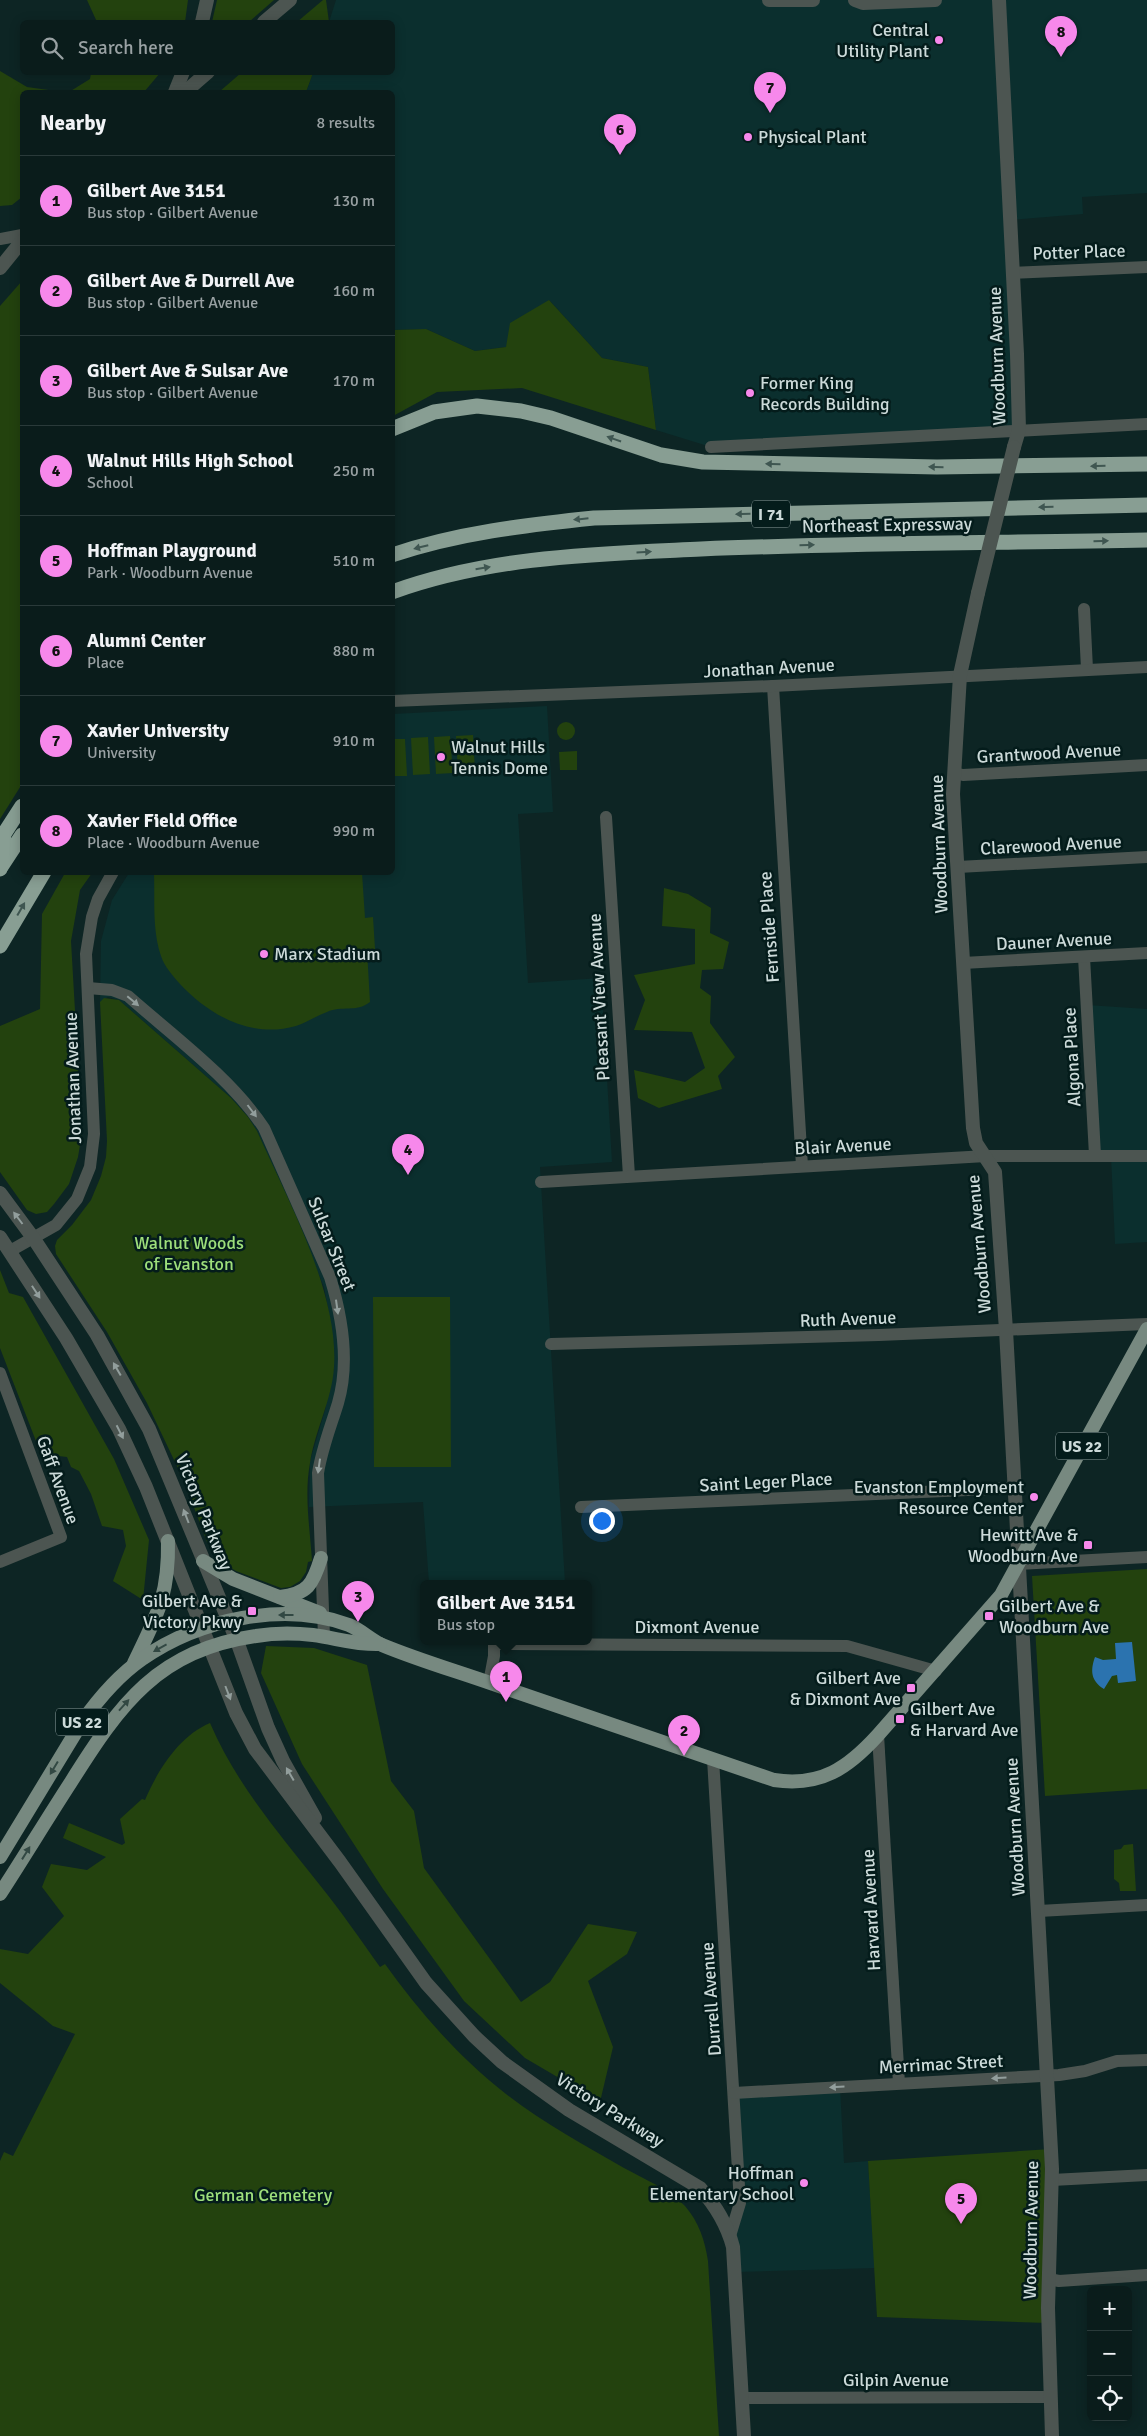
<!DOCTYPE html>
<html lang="en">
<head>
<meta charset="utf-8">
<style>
	:root { --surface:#0a1c1b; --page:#132524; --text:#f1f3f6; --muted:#99a1a3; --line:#2a3a3a; --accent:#f788eb }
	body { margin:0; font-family:Signika,sans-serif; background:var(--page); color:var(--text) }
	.controls { position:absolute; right:15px; bottom:15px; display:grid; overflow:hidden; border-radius:8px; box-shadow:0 2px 12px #0003 }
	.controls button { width:45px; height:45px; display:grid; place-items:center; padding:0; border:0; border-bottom:1px solid var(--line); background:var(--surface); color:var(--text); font:25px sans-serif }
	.you { position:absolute; left:601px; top:1520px; width:18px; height:18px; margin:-12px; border:4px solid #fff; border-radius:50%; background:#1a73e8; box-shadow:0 0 0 8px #1a73e833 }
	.badge { display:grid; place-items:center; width:32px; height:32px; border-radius:50%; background:var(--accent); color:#111; font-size:16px; font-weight:700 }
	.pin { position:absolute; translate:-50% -41px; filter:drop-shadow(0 1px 2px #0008) }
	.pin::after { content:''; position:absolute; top:26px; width:18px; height:15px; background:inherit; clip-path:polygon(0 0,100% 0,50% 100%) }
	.popup { position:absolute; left:420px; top:1580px; width:172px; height:65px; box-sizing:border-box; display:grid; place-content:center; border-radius:8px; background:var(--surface); filter:drop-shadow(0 1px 4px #0005); font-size:16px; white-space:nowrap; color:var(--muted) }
	.popup b { font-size:19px; color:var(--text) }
	.popup::after { content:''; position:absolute; left:50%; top:100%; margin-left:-10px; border:10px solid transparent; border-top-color:var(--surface) }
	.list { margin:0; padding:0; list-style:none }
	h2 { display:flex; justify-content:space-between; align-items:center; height:65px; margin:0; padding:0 20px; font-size:21px }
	h2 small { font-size:16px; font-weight:400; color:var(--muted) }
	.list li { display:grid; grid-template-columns:32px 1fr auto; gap:15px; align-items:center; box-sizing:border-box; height:90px; padding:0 20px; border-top:1px solid var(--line) }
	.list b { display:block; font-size:19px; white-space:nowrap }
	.list p { margin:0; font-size:16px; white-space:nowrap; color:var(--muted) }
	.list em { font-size:16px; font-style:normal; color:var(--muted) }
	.icon { flex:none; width:28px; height:28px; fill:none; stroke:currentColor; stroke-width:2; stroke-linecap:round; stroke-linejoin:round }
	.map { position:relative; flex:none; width:1147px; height:2436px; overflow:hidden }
	.search { position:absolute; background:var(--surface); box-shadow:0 2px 12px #0003; left:20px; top:20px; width:375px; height:55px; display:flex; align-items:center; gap:12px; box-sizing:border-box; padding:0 18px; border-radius:8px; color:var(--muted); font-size:19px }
	.panel { position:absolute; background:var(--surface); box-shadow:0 2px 12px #0003; left:20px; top:90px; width:375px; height:785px; border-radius:8px }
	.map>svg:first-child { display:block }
</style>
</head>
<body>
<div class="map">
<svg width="1147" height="2436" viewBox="0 0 1147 2436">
	<rect width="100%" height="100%" fill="#0d2524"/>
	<g fill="#0b2f2e">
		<path d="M336 0H1147V193L1082 197 1083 214 1011 220 1019 430 711 447 656 430 648 367 602 358 549 300 506 347 475 351 426 329 393 330 392 92H306L313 73 392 72V22H329Z"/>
		<path d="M547 706 553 812 518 814 528 983 601 978 612 1162 540 1167 565 1583H429L423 1502 309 1507 310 1461 325 1410 334 1367 331 1325 324 1287 257 1131 248 1117 231 1098 119 1000 108 997 100 1002 101 941 112 900 129 873 392 872 393 714Z"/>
		<path d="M1087 1005 1147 1009V1242L1115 1244 1111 1156 1095 1155Z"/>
		<path d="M840 2087 844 2163 868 2161 875 2268 735 2272 733 2247 740 2203 734 2093Z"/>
	</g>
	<g fill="#23420e">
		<path d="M87 0H188L185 22H97Z"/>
		<path d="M217 0H274L249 22H212Z"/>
		<path d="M323 0H326L329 22H297Z"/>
		<path d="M0 71 27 87 63 92H22V197L12 205 0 206Z"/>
		<path d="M91 73V72L160 73 144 92H69L90 79Z"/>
		<path d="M241 73V72L313 73 306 92H219Z"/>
		<path d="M22 281V784L0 819V306Z"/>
		<path d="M549 300 602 358 648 367 656 430 522 388 437 392 393 416V330L426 329 475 351 506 347 510 323Z"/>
		<circle cx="566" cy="731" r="9"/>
		<path d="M473 735 475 772 458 773 456 736Z"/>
		<path d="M450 736 453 773 436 774 434 737Z"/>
		<path d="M428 737 430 774 413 775 411 738Z"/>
		<path d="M393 739H405L407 776H393Z"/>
		<path d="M577 751V770H560L559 752Z"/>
		<path d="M65 873H92L80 890 71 941 82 1133 78 1157 69 1184 54 1204 47 1212 36 1214 27 1210 0 1172V1026L40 1009 42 914Z"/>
		<path d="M154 873H362L365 918 373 917 375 949 367 950 370 1002C356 1013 342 1005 327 1012 316 1016 306 1023 296 1026 251 1039 209 1015 180 984 173 976 164 966 161 956 152 930 155 900 154 873Z"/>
		<path d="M664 888 688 894 711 908 710 933 729 942 723 969 702 970 700 988 711 996 710 1023 735 1057 718 1076 722 1089 659 1108 638 1098 634 1070 685 1082 705 1068 692 1032 634 1030 645 1000 634 975 695 964V929L662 926Z"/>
		<path d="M104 998 119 1000 231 1098 248 1117 257 1131C287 1199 339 1292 334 1367 332 1400 315 1430 310 1463 304 1495 310 1529 312 1561L308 1562 306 1572 300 1581 290 1587 281 1588 236 1571 226 1565 213 1550 207 1542 184 1481 147 1403 107 1332 56 1254 55 1246 57 1240 72 1225 91 1200 101 1176 106 1157 107 1141 100 1002Z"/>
		<path d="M0 1270 9 1293 23 1297 114 1459 149 1540 143 1600 113 1581 126 1546 123 1530 102 1526 91 1494 79 1471 71 1467 67 1457 41 1454 0 1348Z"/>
		<path d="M373 1297H450L451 1467H374Z"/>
		<path d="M1147 1569V1789L1045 1796 1032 1576Z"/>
		<path d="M266 1646 314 1648 367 1665 391 1781 414 1811 424 1868 521 2002 550 1982 588 1924 637 1932 627 1954 588 1981 613 2047 600 2102 525 2058 464 2001 383 1889 302 1764 261 1673Z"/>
		<path d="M210 1723C236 1784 279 1833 319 1884 341 1911 360 1939 380 1967L385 1964C420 2013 459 2057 506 2094 543 2123 584 2145 624 2168 644 2179 669 2189 685 2206 699 2222 705 2241 708 2261L719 2436H0V2161L4 2152 13 2156 75 2034 53 2026 0 1983V1949L28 1954 64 1916 42 1887 51 1864 87 1870 106 1857 63 1838 69 1823 122 1845 125 1843 120 1819 142 1799 145 1800C158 1770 179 1736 210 1723Z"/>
		<path d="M1133 1844 1136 1891H1120L1119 1883 1114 1879V1850L1121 1849 1124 1845Z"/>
		<path d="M1051 2149 1048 2323 877 2317 868 2161Z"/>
	</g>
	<path fill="#2b73af" d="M1132 1642 1136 1681 1118 1683 1117 1675 1112 1676 1104 1689C1091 1681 1090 1671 1095 1657L1103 1660 1116 1659 1115 1643Z"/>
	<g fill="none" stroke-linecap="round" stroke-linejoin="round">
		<g stroke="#4c5551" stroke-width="12">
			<path d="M0 239 22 235"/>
			<path d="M1013 273 1147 267"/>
			<path d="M711 447 1147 424"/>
			<path d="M1084 609 1087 669"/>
			<path d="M773 686 802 1166"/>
			<path d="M392 701 773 686 1147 667"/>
			<path d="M954 773 963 775 1147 765"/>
			<path d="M606 817 629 1176"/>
			<path d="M958 867 1147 857"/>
			<path d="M1084 957 1095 1155"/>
			<path d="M963 963 1147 953"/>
			<path d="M88 988 112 990 128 996C172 1035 231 1078 264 1128L330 1277C342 1316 350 1362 338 1403 331 1426 322 1448 318 1473L324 1637"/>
			<path d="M541 1182 986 1156H1147"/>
			<path d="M10 1251 56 1225 77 1199 90 1167 94 1134 86 954 92 917 98 899 113 872"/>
			<path d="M551 1344 879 1335 1147 1324"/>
			<path d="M0 1373 61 1537 0 1562"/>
			<path d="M581 1507 1013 1488"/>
			<path d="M1018 1564 1147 1557"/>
			<path d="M489 1683 494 1656V1644L847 1646 936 1671"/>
			<path d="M878 1735 899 2083"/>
			<path d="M713 1759 740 2203 730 2236"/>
			<path d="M1039 1911 1147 1905"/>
			<path d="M734 2093 1059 2075 1085 2071 1117 2061 1147 2060"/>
			<path d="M1052 2180 1147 2175"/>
			<path d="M1049 2279 1059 2281 1147 2275"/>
			<path d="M743 2398 1049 2397"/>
		</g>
		<g stroke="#4c5551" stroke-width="14">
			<path d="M769 0H813"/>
			<path d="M855 0 863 3 935 0"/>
			<path d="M999 0 1017 354 1019 430 1014 447"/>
			<path d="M202 22 207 0"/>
			<path d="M264 22 290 0"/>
			<path d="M175 92 183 72"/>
			<path d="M185 92 208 72"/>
			<path d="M0 268 22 241"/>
			<path d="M978 593 960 675 953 794 973 1128 976 1143 995 1172 1006 1330 1052 2169 1048 2308 1052 2436"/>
			<path d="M0 1193 34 1239 97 1335 149 1429 237 1641 268 1728 283 1761 315 1818"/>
			<path d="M0 1237 66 1338 119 1429 146 1487 236 1713 255 1749 340 1862 426 1983 474 2036 502 2062 569 2110 700 2188C716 2206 727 2224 733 2247L744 2436"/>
		</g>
		<g stroke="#778980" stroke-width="14">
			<path d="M203 1561 233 1579 320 1613"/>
			<path d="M280 1597C308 1594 313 1584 321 1558"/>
			<path d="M134 1663C157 1615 169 1596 168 1541"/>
			<path d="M0 1857 82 1722C99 1698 119 1675 142 1659 199 1619 284 1601 349 1625 361 1630 371 1640 382 1645 418 1660 456 1671 493 1684 587 1716 681 1748 774 1780 821 1787 848 1768 878 1735L1001 1595 1147 1329"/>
			<path d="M0 1894C24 1857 47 1819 71 1782 120 1704 158 1650 256 1636 274 1633 295 1633 313 1635 336 1638 356 1645 380 1644"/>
		</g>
		<g stroke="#889e93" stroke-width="15">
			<path d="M392 429 434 412 477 406 521 411 551 418 661 455 703 462 937 467 1147 464"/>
			<path d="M392 555C457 533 526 525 594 518L1147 505"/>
			<path d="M392 592C491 556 597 554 701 549 849 543 998 543 1147 540"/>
			<path d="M1 867 22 835"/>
			<path d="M0 869 4 834 22 806"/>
			<path d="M0 946 44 872"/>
		</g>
		<path stroke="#4c5551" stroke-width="14" d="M978 593 1014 447"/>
	</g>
	<defs><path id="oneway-solid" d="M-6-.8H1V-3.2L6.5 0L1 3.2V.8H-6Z" transform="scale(1.25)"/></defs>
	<g fill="#3f5651">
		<use href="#oneway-solid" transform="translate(614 439) rotate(-161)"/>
		<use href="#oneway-solid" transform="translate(773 464) rotate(-179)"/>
		<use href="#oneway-solid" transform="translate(1098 466) rotate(179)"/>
		<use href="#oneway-solid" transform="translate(936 467) rotate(-179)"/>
		<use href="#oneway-solid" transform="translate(1046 507) rotate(179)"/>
		<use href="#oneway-solid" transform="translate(743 514) rotate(179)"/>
		<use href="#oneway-solid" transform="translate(581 519) rotate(174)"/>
		<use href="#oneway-solid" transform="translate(1101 541) rotate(-1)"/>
		<use href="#oneway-solid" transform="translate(807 545) rotate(-1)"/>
		<use href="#oneway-solid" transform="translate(421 547) rotate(166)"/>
		<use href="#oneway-solid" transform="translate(644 552) rotate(-3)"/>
		<use href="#oneway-solid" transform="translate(483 568) rotate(-9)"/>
		<use href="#oneway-solid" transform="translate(21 909) rotate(-60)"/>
	</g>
	<g fill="#929e9c">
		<use href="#oneway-solid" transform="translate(133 1001) rotate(40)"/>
		<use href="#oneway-solid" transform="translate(252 1111) rotate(53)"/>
		<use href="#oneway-solid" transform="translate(18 1218) rotate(-127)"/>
		<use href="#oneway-solid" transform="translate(36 1292) rotate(57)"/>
		<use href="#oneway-solid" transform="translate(337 1307) rotate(82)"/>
		<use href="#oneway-solid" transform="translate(117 1369) rotate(-120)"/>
		<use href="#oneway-solid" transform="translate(120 1432) rotate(63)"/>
		<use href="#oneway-solid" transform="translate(319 1466) rotate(98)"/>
		<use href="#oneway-solid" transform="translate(186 1516) rotate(-111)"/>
		<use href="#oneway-solid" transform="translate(228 1693) rotate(69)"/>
		<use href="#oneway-solid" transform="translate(290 1774) rotate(-120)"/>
		<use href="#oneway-solid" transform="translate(999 2078) rotate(177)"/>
		<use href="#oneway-solid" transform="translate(837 2087) rotate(177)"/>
	</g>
	<g fill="#324843">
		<use href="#oneway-solid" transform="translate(286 1615) rotate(-180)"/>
		<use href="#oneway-solid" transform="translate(160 1648) rotate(151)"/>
		<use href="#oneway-solid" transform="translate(124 1705) rotate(-48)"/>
		<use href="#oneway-solid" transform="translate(54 1768) rotate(121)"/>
		<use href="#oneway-solid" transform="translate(26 1853) rotate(-58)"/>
	</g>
	<g fill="#f788eb" stroke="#041c1b" stroke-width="2">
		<circle cx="939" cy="40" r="5"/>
		<circle cx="748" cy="137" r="5"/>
		<circle cx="750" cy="393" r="5"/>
		<circle cx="441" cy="757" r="5"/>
		<circle cx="264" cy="954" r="5"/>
		<circle cx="1034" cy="1497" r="5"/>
		<rect x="1083" y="1540" width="10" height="10" rx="2.5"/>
		<rect x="247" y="1606" width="10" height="10" rx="2.5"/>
		<rect x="984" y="1611" width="10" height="10" rx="2.5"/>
		<rect x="906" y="1683" width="10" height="10" rx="2.5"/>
		<rect x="895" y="1714" width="10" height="10" rx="2.5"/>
		<circle cx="804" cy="2183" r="5"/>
	</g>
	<g text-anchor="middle" stroke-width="5" stroke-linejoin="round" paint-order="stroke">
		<g fill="#041c1b" stroke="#90a1a0" stroke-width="1">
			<rect x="752" y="500.5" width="38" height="27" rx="4"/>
			<rect x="1056" y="1432.5" width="52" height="27" rx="4"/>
			<rect x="56" y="1708.5" width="52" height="27" rx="4"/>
		</g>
		<g font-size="16" font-weight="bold" fill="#ccdad9">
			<text x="771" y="520">I 71</text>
			<text x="1082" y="1452">US 22</text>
			<text x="82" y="1728">US 22</text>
		</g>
		<g font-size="18" fill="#ccdad9" stroke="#041c1b" text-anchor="end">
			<text x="929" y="36">Central<tspan x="929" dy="21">Utility Plant</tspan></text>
			<text x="758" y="143" text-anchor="start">Physical Plant</text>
			<text x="760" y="389" text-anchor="start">Former King<tspan x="760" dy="21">Records Building</tspan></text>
			<text x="451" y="753" text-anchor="start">Walnut Hills<tspan x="451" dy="21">Tennis Dome</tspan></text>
			<text x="274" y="960" text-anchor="start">Marx Stadium</text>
			<text x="1024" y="1493">Evanston Employment<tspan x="1024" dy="21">Resource Center</tspan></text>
			<text x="1078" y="1541">Hewitt Ave &amp;<tspan x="1078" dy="21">Woodburn Ave</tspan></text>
			<text x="242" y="1607">Gilbert Ave &amp;<tspan x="242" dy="21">Victory Pkwy</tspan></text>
			<text x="999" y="1612" text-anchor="start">Gilbert Ave &amp;<tspan x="999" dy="21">Woodburn Ave</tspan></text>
			<text x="901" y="1684">Gilbert Ave<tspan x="901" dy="21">&amp; Dixmont Ave</tspan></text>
			<text x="910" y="1715" text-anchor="start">Gilbert Ave<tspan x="910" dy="21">&amp; Harvard Ave</tspan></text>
			<text x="794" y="2179">Hoffman<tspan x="794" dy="21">Elementary School</tspan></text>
		</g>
		<g font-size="18" fill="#ccdad9" stroke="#041c1b">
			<text transform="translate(1079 252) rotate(-2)" y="6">Potter Place</text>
			<text transform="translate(997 356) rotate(-92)" y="6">Woodburn Avenue</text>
			<text transform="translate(887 525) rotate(-1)" y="6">Northeast Expressway</text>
			<text transform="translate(769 668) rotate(-3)" y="6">Jonathan Avenue</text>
			<text transform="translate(1049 753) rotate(-3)" y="6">Grantwood Avenue</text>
			<text transform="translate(939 844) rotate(-92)" y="6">Woodburn Avenue</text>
			<text transform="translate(1051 845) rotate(-3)" y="6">Clarewood Avenue</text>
			<text transform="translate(769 927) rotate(-94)" y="6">Fernside Place</text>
			<text transform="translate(1054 941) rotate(-3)" y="6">Dauner Avenue</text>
			<text transform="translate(599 997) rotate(-93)" y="6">Pleasant View Avenue</text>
			<text transform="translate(1072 1057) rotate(-93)" y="6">Algona Place</text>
			<text transform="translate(73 1078) rotate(-92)" y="6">Jonathan Avenue</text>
			<text transform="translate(843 1146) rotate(-3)" y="6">Blair Avenue</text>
			<text transform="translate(332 1244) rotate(68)" y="6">Sulsar Street</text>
			<text transform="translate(979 1244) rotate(-95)" y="6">Woodburn Avenue</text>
			<text transform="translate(848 1319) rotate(-2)" y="6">Ruth Avenue</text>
			<text transform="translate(58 1480) rotate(70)" y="6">Gaff Avenue</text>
			<text transform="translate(766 1482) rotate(-3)" y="6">Saint Leger Place</text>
			<text transform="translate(204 1512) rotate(68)" y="6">Victory Parkway</text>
			<text x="697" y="1633">Dixmont Avenue</text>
			<text transform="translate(1015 1827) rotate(-93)" y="6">Woodburn Avenue</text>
			<text transform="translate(871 1910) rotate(-93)" y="6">Harvard Avenue</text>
			<text transform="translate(711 1999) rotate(-94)" y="6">Durrell Avenue</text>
			<text transform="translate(941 2064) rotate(-3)" y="6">Merrimac Street</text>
			<text transform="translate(610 2110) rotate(32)" y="6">Victory Parkway</text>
			<text transform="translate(1031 2230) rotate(-89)" y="6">Woodburn Avenue</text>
			<text x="896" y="2386">Gilpin Avenue</text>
		</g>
		<g font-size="18" fill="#9edf7b" stroke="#041c1b">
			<text x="189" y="1249">Walnut Woods<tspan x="189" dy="21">of Evanston</tspan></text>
			<text x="263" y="2201">German Cemetery</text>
		</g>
	</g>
</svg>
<div class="controls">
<button>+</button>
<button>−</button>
<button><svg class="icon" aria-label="locate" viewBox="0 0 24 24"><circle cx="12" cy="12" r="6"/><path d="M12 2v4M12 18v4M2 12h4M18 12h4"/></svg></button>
</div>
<div class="you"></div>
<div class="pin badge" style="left:506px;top:1702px">1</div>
<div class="popup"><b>Gilbert Ave 3151</b>Bus stop</div>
<div class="pin badge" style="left:684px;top:1756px">2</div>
<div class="pin badge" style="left:358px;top:1622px">3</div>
<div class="pin badge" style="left:408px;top:1175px">4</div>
<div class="pin badge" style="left:961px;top:2224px">5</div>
<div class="pin badge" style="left:620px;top:155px">6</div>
<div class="pin badge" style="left:770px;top:113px">7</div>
<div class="pin badge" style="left:1061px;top:57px">8</div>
<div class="search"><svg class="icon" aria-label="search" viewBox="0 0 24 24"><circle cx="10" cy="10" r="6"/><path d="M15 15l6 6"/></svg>Search here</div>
<section class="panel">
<h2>Nearby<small>8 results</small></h2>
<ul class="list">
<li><span class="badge">1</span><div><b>Gilbert Ave 3151</b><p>Bus stop · Gilbert Avenue</p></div><em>130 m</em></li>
<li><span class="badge">2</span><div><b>Gilbert Ave &amp; Durrell Ave</b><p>Bus stop · Gilbert Avenue</p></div><em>160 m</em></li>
<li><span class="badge">3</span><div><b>Gilbert Ave &amp; Sulsar Ave</b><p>Bus stop · Gilbert Avenue</p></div><em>170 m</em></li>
<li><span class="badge">4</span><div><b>Walnut Hills High School</b><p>School</p></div><em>250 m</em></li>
<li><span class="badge">5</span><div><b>Hoffman Playground</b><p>Park · Woodburn Avenue</p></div><em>510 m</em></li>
<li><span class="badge">6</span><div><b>Alumni Center</b><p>Place</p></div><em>880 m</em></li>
<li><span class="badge">7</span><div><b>Xavier University</b><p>University</p></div><em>910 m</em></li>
<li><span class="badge">8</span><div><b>Xavier Field Office</b><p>Place · Woodburn Avenue</p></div><em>990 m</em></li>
</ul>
</section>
</div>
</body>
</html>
